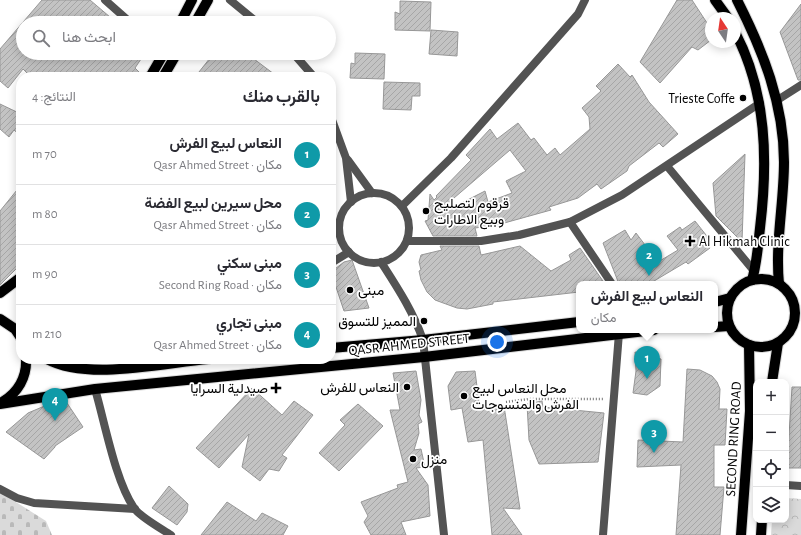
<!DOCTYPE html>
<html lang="ar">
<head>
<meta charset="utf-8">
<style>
	:root { --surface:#fff; --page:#f7f7f7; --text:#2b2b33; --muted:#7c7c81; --line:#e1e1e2; --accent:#000 }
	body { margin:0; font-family:"Alegreya Sans",Vazirmatn,sans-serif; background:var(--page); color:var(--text); direction:rtl }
	.controls { position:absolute; right:12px; bottom:12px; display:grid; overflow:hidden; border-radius:8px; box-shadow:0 2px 10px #0003 }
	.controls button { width:36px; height:36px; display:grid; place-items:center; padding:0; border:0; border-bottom:1px solid var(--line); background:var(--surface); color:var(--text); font:20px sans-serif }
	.compass { position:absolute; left:705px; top:12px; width:36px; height:36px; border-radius:50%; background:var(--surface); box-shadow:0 2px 10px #0003; rotate:347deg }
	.you { position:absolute; left:497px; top:342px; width:14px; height:14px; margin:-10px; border:3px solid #fff; border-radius:50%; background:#1a73e8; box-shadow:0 0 0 6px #1a73e833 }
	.badge { display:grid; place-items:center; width:26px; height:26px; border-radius:50%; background:var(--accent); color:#fff; font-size:13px; font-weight:700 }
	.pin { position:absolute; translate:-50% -33px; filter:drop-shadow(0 1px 2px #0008) }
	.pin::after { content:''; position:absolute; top:21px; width:14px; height:12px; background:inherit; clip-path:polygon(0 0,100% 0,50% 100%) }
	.popup { position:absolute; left:576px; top:281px; width:142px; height:52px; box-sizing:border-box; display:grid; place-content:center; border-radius:8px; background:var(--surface); filter:drop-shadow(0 1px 3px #0005); font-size:13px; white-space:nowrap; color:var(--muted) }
	.popup b { font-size:15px; color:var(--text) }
	.popup::after { content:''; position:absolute; left:50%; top:100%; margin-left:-8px; border:8px solid transparent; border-top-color:var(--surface) }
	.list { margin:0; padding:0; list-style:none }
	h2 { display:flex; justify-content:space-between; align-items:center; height:52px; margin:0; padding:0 16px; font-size:17px }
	h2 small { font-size:13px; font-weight:400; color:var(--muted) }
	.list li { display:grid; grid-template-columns:26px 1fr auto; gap:12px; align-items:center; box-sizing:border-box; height:60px; padding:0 16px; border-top:1px solid var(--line) }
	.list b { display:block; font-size:15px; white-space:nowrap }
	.list p { margin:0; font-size:13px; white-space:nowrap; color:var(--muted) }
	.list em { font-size:13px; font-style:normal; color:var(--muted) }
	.icon { flex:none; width:22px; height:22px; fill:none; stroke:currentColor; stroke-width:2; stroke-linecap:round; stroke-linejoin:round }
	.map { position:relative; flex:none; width:801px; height:535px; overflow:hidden; direction:ltr }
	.search { position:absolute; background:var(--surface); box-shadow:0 2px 10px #0003; left:16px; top:16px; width:320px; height:44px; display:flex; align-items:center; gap:10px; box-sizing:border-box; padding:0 14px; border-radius:22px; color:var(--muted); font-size:15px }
	.panel { position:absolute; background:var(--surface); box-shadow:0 2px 10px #0003; left:16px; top:72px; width:320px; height:292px; border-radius:16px; direction:rtl }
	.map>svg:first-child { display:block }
</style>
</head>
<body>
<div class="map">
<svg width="801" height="535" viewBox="0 0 801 535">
	<defs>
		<pattern id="cemetery-stones" width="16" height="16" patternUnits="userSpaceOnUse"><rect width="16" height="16" fill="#dadada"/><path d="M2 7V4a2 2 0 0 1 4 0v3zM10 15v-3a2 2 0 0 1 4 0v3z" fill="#b9b9b9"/></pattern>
		<pattern id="park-crowns" width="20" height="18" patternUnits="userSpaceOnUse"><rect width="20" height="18" fill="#dadada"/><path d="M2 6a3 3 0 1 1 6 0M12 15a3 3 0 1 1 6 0" fill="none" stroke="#b9b9b9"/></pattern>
		<pattern id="building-hatch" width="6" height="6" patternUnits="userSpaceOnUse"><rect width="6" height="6" fill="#c3c3c3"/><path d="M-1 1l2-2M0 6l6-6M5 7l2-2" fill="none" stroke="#a6a6a6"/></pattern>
	</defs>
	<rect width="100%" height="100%" fill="#fff"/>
	<path fill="url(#cemetery-stones)" d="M0 492 46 521 52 535H0Z"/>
	<path fill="url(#park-crowns)" d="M786 498 801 499V535H771L772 520H786Z"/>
	<g fill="url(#building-hatch)" stroke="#979797" fill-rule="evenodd">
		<path d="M42 0H90L117 23H23V53H145L135 68 144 77H31L23 69 8 88 0 81V49Z"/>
		<path d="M677 0H692L711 29V40L698 50 692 47 660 83 640 62Z"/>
		<path d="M400 1 431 2 430 31 395 30V12L400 14Z"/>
		<path d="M801 4V80H798L780 32Z"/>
		<path d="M431 30 458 32 457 56 429 54Z"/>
		<path d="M214 53H246L278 77H195Z"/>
		<path d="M355 53 385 54 384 79 350 78 351 63 355 64Z"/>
		<path d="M618 64 630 77 632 75 649 102 678 134 663 147 659 143 629 166 627 171 601 189 597 184 578 198 549 207 551 210 497 225 475 228 477 236H433L425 221 428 220 430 194 434 200 437 197 436 196 471 160 466 155 490 129 497 139 518 123 531 140 534 138 547 155 555 148 560 155 590 129 589 117 582 108 601 91 596 86ZM510 150 526 171 506 181 512 193 488 202 485 191 442 213 440 210Z"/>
		<path d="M384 82 420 83V96H412L411 110 383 109Z"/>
		<path d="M0 104 21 114V136L14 130 9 137 0 129Z"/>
		<path d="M745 154 742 242 716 216 713 183Z"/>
		<path d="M21 185V264L0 285V211Z"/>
		<path d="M695 221 710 240 706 243 710 248 688 264 686 262 649 284H619L603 243 625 230 631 240 636 233 658 262 678 250 667 236 680 227 682 230Z"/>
		<path d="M440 246H479L481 255 520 246 551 271 571 260 569 255 580 248 605 284H579V292L493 302V304L467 309 457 308 435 300 427 292 421 280 419 271 421 270 419 262 421 255 442 250Z"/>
		<path d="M352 260 369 308 344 311 331 272 344 262Z"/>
		<path d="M635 352 661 359 660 386 647 395 633 393 636 371Z"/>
		<path d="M687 369 700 370 712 376 717 382 720 389 719 409H727L725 445H714V487H724L720 535H676L681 465 637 467 638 440 683 442Z"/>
		<path d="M416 371 421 400 419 415 422 422 418 424 419 433 414 450 421 449 425 467 416 468 428 485 430 516 401 522 406 535H371L364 522 368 516 361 502 398 488 397 485 408 482 390 410H400L393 373Z"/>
		<path d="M475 371 480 410 504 406 520 509 503 508 522 535H492L483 440 468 442 462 408 451 410 448 386 456 372Z"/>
		<path d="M792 387H801V468H787Z"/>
		<path d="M252 388 282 415 294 401 313 415 282 455 287 458 279 471 269 469 260 481 242 467 249 434 219 468 196 448Z"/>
		<path d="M65 400 83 427 55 446V447L44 459 6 432 28 413 54 402Z"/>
		<path d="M542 401 543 407 604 413 598 462 539 464 529 440 527 404Z"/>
		<path d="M358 404 383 426 339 471 319 453 345 425 340 420Z"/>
		<path d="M169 486 188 504 187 512 177 525 152 508Z"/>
		<path d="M227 502 256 521 262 513 288 526 283 535H201Z"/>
	</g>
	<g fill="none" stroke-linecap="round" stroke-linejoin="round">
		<defs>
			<g id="primary">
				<path d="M715 0 728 18"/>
				<path d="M737 0C763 51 784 104 784 162 784 203 775 243 779 284"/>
				<path d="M180 23 192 0"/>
				<path d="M195 23 208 0"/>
				<path d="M735 32C767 93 768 161 760 228 758 246 757 263 752 280"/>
				<path d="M150 77 164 53"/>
				<path d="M163 77 177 53"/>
				<circle cx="761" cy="313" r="34"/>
				<path d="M0 293 21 277"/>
				<path d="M715 302 730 298"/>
				<path d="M0 319 15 329 21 338"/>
				<path d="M715 327 729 326"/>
				<path d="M331 348 423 340 579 322"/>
				<path d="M47 359C88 381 163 363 208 359"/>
				<path d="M772 382 778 343"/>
				<path d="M2 402C18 393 27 377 26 359"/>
				<path d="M0 404 95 389 424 357 654 330"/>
				<path d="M741 535 750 411 749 345"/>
				<path d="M761 535 762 520"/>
			</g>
		</defs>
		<use href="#primary" stroke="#dbdbdb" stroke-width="12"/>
		<path stroke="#757575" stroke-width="2.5" stroke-dasharray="1 2" stroke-linecap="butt" d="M506 402 529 399H603"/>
		<g stroke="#535353" stroke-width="8">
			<path d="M105 0 131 23"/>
			<path d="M230 0 258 23"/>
			<path d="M293 53 314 77"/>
			<path d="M776 101 801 85"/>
			<path d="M331 117 346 158 351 202"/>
			<path d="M348 160 372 193"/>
			<path d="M667 166 754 271"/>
			<circle cx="374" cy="228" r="35"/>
			<path d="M402 206 451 158 578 14 585 0"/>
			<path d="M570 222 612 284"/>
			<path d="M407 241H481L519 235 570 222 622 195 760 103"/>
			<path d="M381 262C397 287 413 311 423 340L444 535"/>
			<path d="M331 263 349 252"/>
			<path d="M95 389C105 423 115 480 134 508 140 517 162 529 171 535"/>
			<path d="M786 485 801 486"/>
			<path d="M0 489 17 498 34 503 135 509"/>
			<path d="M603 535 619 333"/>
		</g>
		<use href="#primary" stroke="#000" stroke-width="10"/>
	</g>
	<g fill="#000" stroke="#fff" stroke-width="1.5">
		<circle cx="743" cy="98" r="4"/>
		<circle cx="426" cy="211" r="4"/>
		<path d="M688 235h4v4h4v4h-4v4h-4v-4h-4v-4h4z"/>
		<circle cx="350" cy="290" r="4"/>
		<circle cx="424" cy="321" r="4"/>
		<circle cx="407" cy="387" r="4"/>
		<path d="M274 382h4v4h4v4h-4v4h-4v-4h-4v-4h4z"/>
		<circle cx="464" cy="396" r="4"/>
		<circle cx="413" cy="459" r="4"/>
	</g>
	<g text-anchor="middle" stroke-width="3.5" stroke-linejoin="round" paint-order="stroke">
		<g font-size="14" fill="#000" stroke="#fff" text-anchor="start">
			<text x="735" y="103" text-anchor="end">Trieste Coffe</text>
			<text x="434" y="208">قرقوم لتصليح<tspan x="434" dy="16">وبيع الاطارات</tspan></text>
			<text x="699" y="246">Al Hikmah Clinic</text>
			<text x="358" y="295">مبنى</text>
			<text x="416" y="326" text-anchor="end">المميز للتسوق</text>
			<text x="399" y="392" text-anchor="end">النعاس للفرش</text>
			<text x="268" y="393" text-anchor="end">صيدلية السرايا</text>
			<text x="472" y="393">محل النعاس لبيع<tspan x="472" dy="16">الفرش والمنسوجات</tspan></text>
			<text x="421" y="464">منزل</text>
		</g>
		<g font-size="14" fill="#000" stroke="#fff">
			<text transform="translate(409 344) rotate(-6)" y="5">QASR AHMED STREET</text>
			<text transform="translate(733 439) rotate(-87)" y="5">SECOND RING ROAD</text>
		</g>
	</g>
</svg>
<div class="controls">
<button>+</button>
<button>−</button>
<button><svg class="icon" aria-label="locate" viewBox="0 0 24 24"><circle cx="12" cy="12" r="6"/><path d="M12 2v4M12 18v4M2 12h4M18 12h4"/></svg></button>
<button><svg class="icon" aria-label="layers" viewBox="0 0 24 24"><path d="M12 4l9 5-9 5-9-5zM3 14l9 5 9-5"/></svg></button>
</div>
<svg class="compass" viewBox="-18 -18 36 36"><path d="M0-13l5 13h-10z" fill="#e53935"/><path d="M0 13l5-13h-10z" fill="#7c7c81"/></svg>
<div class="you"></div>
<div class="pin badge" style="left:647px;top:379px;background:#0f9aa8">1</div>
<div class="popup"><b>النعاس لبيع الفرش</b>مكان</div>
<div class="pin badge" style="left:649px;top:276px;background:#0f9aa8">2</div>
<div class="pin badge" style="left:654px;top:453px;background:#0f9aa8">3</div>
<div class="pin badge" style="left:55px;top:421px;background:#0f9aa8">4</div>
<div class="search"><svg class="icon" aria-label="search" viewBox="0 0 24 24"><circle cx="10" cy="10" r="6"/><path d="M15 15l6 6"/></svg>ابحث هنا</div>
<section class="panel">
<h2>بالقرب منك<small>النتائج: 4</small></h2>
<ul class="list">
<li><span class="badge" style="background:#0f9aa8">1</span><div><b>النعاس لبيع الفرش</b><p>مكان · Qasr Ahmed Street</p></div><em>70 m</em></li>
<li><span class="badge" style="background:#0f9aa8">2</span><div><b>محل سيرين لبيع الفضة</b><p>مكان · Qasr Ahmed Street</p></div><em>80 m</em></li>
<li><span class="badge" style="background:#0f9aa8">3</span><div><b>مبنى سكني</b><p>مكان · Second Ring Road</p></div><em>90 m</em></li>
<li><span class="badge" style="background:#0f9aa8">4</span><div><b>مبنى تجاري</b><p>مكان · Qasr Ahmed Street</p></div><em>210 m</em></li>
</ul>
</section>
</div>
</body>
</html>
